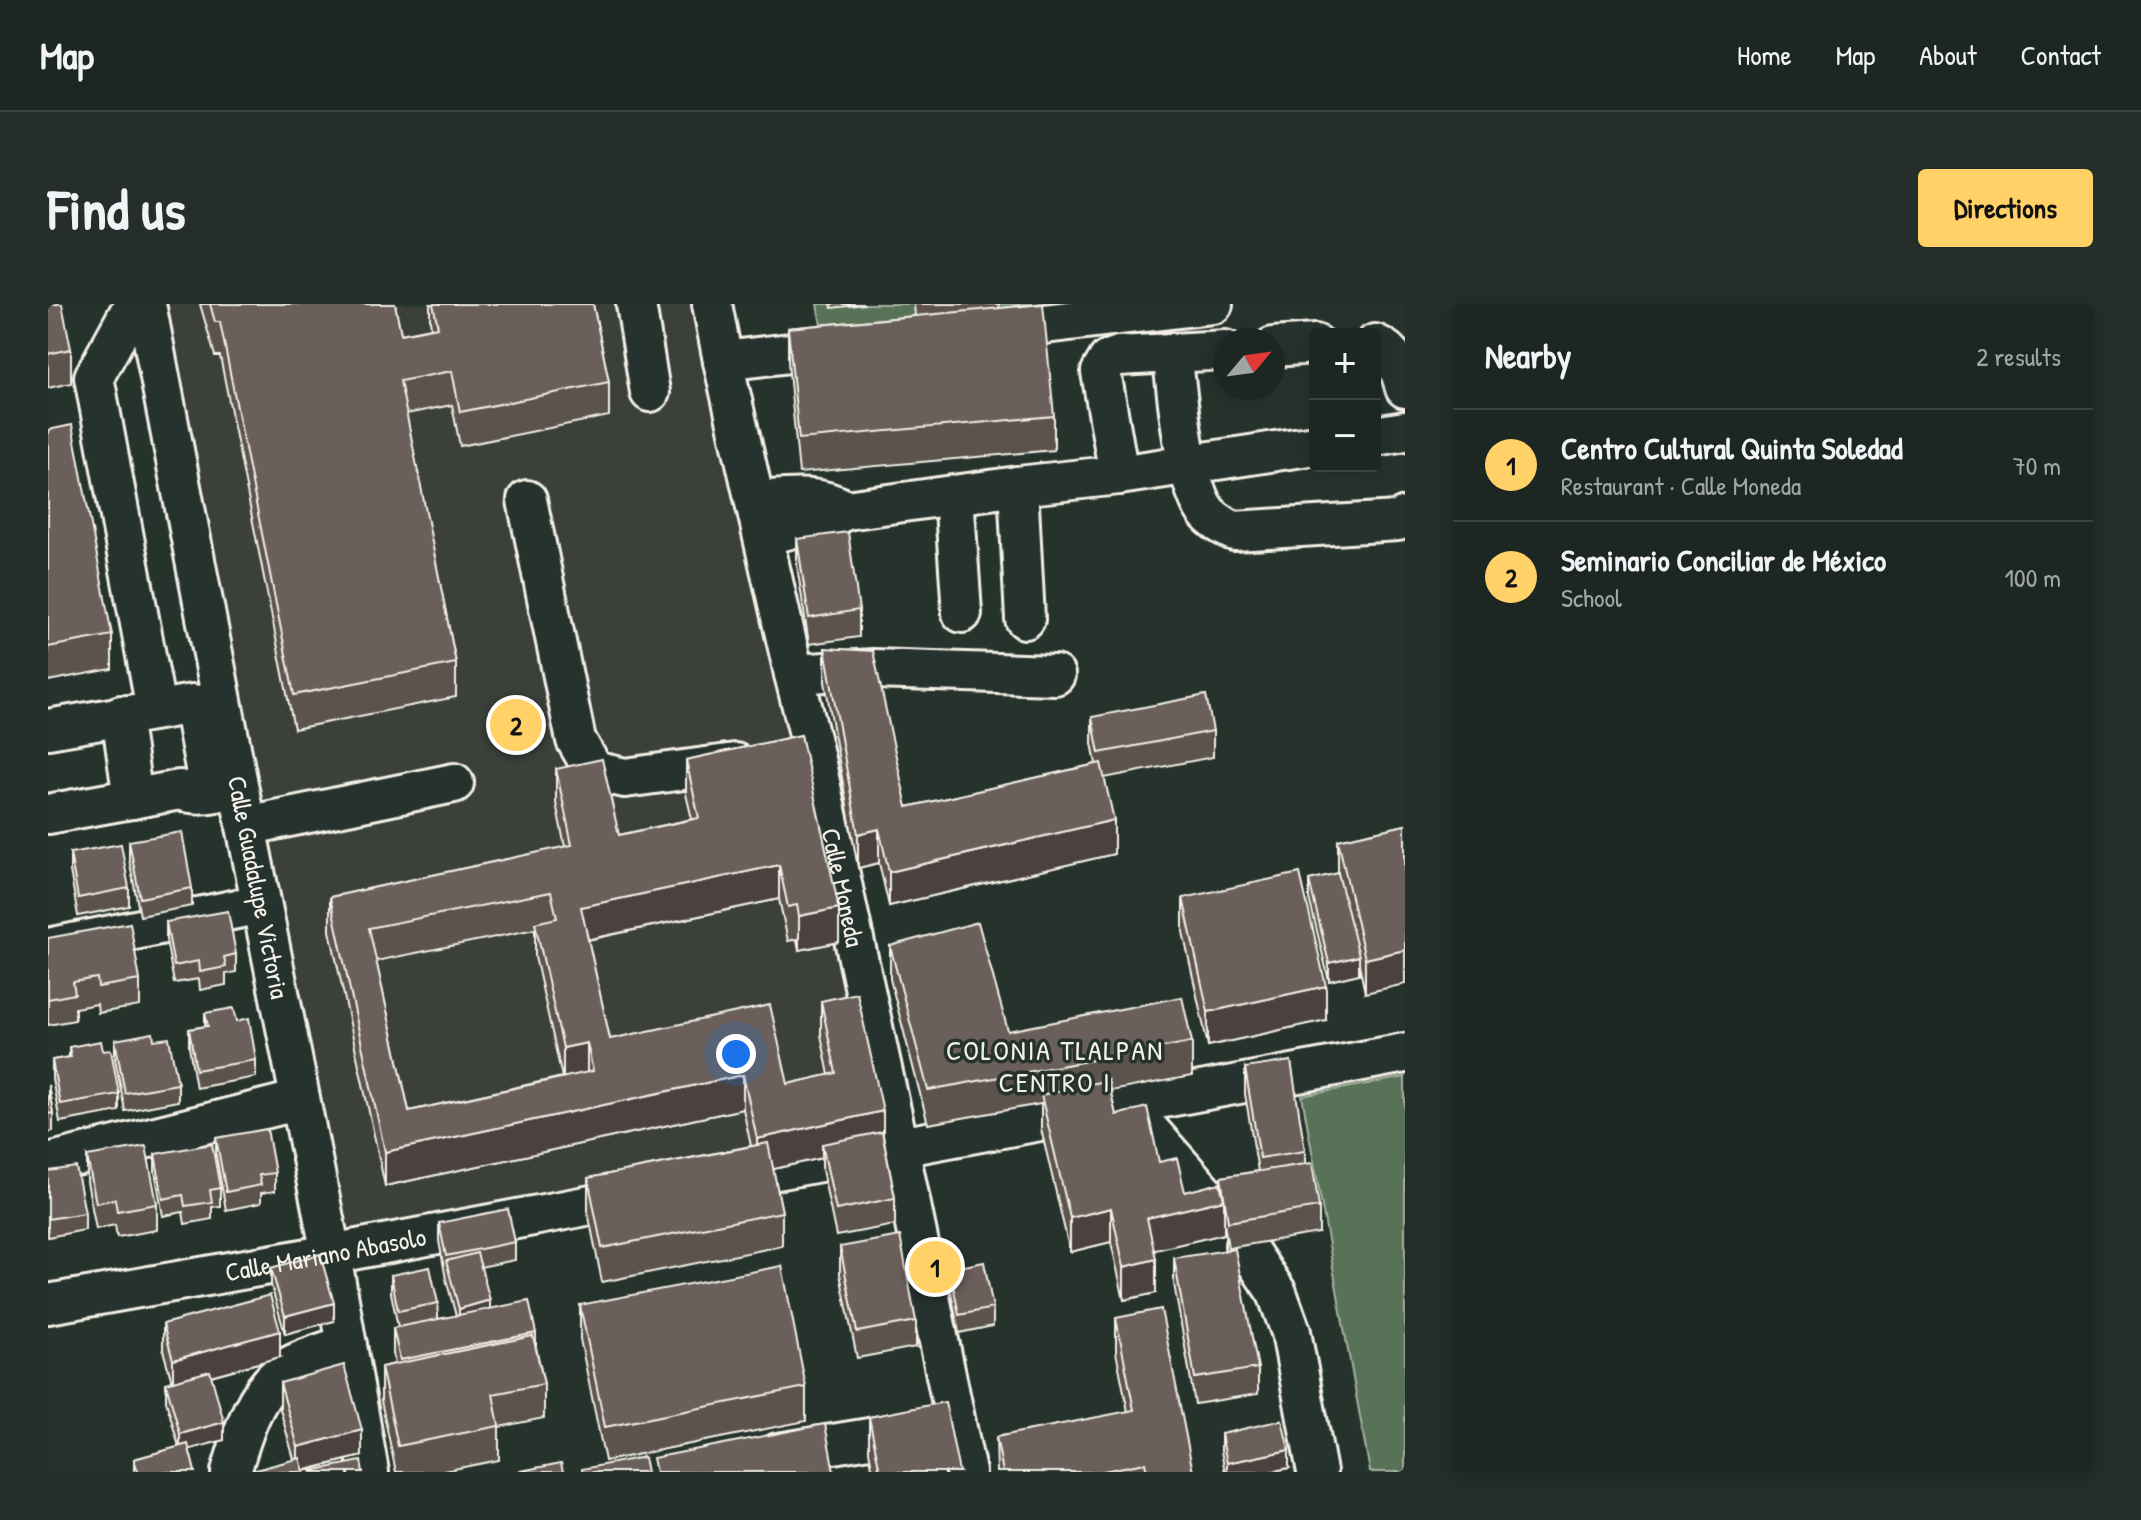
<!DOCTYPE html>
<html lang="en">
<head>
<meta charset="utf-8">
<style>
	:root { --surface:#1c2622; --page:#252e2a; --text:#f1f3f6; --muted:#a0a5a5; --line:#3a4340; --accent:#ffd166 }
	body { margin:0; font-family:"Patrick Hand",sans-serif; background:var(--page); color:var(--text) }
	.controls { position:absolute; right:24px; top:24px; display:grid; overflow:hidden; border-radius:8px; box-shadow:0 4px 20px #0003 }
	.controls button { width:72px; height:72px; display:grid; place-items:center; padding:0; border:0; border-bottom:2px solid var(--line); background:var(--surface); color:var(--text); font:40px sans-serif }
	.compass { position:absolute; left:1165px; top:24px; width:72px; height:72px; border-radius:50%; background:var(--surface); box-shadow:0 4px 20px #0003; rotate:61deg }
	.you { position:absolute; left:688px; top:750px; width:28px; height:28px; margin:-20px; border:6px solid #fff; border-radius:50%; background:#1a73e8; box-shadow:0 0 0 12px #1a73e833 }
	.badge { display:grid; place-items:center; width:52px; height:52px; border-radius:50%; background:var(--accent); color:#111; font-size:26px; font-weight:700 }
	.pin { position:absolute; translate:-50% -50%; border:4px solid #fff; box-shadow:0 2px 8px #0006 }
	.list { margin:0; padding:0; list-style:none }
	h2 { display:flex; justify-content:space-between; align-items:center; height:104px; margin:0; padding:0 32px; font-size:34px }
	h2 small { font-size:26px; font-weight:400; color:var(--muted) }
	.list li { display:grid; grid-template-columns:52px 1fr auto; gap:24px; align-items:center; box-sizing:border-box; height:112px; padding:0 32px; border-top:2px solid var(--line) }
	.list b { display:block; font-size:30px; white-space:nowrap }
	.list p { margin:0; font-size:26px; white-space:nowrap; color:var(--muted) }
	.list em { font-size:26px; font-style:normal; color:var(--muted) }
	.map { position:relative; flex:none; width:1357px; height:1168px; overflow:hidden; border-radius:8px }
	header { display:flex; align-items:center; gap:48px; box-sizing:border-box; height:112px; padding:0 40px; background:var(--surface); border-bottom:2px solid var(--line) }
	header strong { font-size:38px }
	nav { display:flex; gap:44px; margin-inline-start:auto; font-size:28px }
	.intro { display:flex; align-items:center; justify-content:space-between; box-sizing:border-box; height:192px; padding:0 48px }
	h1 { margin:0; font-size:56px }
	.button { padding:20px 36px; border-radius:8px; background:var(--accent); color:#111; font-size:28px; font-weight:700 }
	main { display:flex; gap:48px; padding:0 48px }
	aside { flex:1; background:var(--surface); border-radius:8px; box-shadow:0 4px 20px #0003 }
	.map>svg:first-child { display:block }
</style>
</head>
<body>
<header>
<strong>Map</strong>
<nav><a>Home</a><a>Map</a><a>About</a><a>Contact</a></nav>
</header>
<div class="intro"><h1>Find us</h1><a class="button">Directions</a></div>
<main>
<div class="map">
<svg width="1357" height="1168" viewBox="0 0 1357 1168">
	<rect width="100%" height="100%" fill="#26332d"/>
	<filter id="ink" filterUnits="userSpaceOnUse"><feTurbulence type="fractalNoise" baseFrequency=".0125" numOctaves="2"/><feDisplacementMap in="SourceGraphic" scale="16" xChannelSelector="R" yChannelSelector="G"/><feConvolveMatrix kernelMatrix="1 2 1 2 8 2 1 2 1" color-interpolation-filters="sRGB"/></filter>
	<g filter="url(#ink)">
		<path fill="#3b403a" d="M112 0H656L835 841 287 942Z"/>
		<g fill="#587258" stroke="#a6b2a0" stroke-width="2">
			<path d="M769 0H1043L776 37Z"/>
			<path d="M1357 773V1168H1322L1254 792Z"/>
		</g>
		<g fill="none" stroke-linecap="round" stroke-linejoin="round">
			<defs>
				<g id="minor">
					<path d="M86 0 46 73 108 405"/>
					<path id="s1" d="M98 0 198 522 283 950 321 1168"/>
					<path d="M588 0 602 88"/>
					<path id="s2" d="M664 0 675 57 746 370 765 446 851 843 918 1168"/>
					<path d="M945 26 1165 0"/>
					<path d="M1327 40C1347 48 1352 65 1357 84"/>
					<path d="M1225 43 1267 40"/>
					<path d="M1124 49C1130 93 1134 162 1154 201 1161 214 1173 221 1186 227L1350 217 1357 213"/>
					<path d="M675 57 792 43"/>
					<path d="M1327 132 1357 127"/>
					<path d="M1071 171 1053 68 1060 56 1071 52 1177 46"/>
					<path d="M970 182 977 315"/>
					<path d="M906 191 914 309"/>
					<path d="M479 196 528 436 546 467 577 474 687 459"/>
					<path d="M707 197C738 195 770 189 798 206"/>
					<path d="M715 232 776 216 798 206 970 182 1071 171 1267 141"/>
					<path d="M746 370 825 365 1007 371"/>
					<path d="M73 411 85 495"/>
					<path d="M0 425 145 400 157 464"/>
					<path d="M0 510 132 486C150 494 171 487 190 484"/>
					<path d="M198 522 406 479"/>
					<path d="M0 644 213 600"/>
					<path d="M1079 801 1175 910"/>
					<path d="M0 859 252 796"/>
					<path d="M675 876 1357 749"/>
					<path d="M1197 941 1229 989 1243 1028 1269 1168"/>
					<path id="s3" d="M0 1000 283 950 591 892"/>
					<path d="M730 1149 870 1126"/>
					<path d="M183 1168C194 1131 206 1087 239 1064 252 1055 283 1046 299 1041"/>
				</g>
			</defs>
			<use href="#minor" stroke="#f4f1e8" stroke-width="44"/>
			<use href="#minor" stroke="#26332d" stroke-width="38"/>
		</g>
		<g fill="#5c524d" stroke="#f4f1e8" stroke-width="2" fill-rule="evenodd">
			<path d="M0 0 23 45V79L0 84Z"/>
			<path d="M152 0H347L353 30 383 24 382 16V0H545L561 78V112L412 142 404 101 358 110 408 359V393L246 425 172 52H167Z"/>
			<path d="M783 0H817L784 4Z"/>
			<path d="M866 0H951V4L1006 112V146L751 169 740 58V24L867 12Z"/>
			<path d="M0 126 64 331V365L0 377Z"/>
			<path d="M749 235 811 306V333L761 340 749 262Z"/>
			<path d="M777 344 859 503 1048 460 1044 439V413L1165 427V453L1056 474 1066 550 841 602 831 559 810 564 777 378Z"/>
			<path d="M753 431 791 638 751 646 749 635 740 637 731 595 540 636 562 735 740 780 781 771 773 731V697L835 831 847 894V921L788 932 774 866V854L725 865 734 908V942L554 978 540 908V874L703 842 695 805 337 882 282 627V593L517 543 508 499V465L571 531 644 515 638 490V456ZM487 625V653L514 773 361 807 328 657Z"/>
			<path d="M1357 521 1317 689 1311 660V670L1281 677 1261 594V576L1290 570V536Z"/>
			<path d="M81 537 144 584V602L92 612 81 555Z"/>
			<path d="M22 549 81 584V602L30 612 22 567Z"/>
			<path d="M1135 594 1278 716 1160 742 1135 628Z"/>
			<path d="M118 618 188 650V668L178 670V681L152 686 151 675 126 679 118 636Z"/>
			<path d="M0 634 92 676V702L50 709 49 700 27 704V716L0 721Z"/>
			<path d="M842 642 960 727 1144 738V772L1062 787 1068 811 1137 888 1173 883V873L1210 867 1197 790V764L1257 847V860L1271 903V929L1180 944 1176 919V930L1106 946 1108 989 1076 996 1063 938 1022 948 993 825V800L880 820 842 675Z"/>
			<path d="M157 709 189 717 208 756V773L148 784 141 743V725L157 722Z"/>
			<path d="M67 736 130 780V797L77 807 67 754Z"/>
			<path d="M21 743 55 747 71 790V807L12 818 4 774V756L21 753Z"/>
			<path d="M0 781 5 809V827L0 828Z"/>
			<path d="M168 834 227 869V887L213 889V899L178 906 168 852Z"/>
			<path d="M107 850 172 884V902L164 903V915L137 920 135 908 115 912 107 868Z"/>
			<path d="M39 852 109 900V926L69 933 67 921 48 925 39 878Z"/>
			<path d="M0 867 37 909V926L0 933Z"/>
			<path d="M391 919 467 938V956L432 963 442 1005 488 1029V1043L496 1080V1114L451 1123V1156L391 1168H348L333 1097V1063L347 1060 345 1050V1024L350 1023 343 989V971L390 999V1015L408 1012 398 975 391 937Z"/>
			<path d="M792 943 868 1017V1043L809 1054 792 970Z"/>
			<path d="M1126 954 1210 1064V1090L1147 1100 1126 980Z"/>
			<path d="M223 964 286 1017 237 1030 223 981Z"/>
			<path d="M902 965 945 1004V1022L911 1029 902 983Z"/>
			<path d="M532 1001 758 1083V1117L557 1157 532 1035Z"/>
			<path d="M1068 1014 1145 1168H949L948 1133 1080 1108 1068 1048Z"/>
			<path d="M115 1020 232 1053 163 1072 176 1136 141 1145 147 1168H86V1155L131 1143 118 1097V1079L124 1078 115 1046Z"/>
			<path d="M232 1079 314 1152 256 1167 246 1155 232 1105Z"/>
			<path d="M821 1113 911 1168H825L821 1147Z"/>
			<path d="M1173 1130 1241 1164 1221 1168H1177L1173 1147Z"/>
		</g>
		<g fill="#4b423f" stroke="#f4f1e8" stroke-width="2">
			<path d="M1066 516V550L841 602V568Z"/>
			<path d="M831 525V559L810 564V530Z"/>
			<path d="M731 561V595L533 637V603Z"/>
			<path d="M791 604V638L751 646V612Z"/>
			<path d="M1357 646V680L1317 689V655Z"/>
			<path d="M1311 652V670L1281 677V659Z"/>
			<path d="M1278 682V716L1160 742V708Z"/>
			<path d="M539 739V773L515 777V744Z"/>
			<path d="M695 771V805L337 882V848Z"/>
			<path d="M835 807V841L774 840V854L709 869V835Z"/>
			<path d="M1176 896V930L1099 948V914Z"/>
			<path d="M1063 904V938L1022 948V914Z"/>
			<path d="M1108 955V989L1076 996V963Z"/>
			<path d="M442 996V1014L411 1022V1005Z"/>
			<path d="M286 999V1017L237 1030V1012Z"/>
			<path d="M232 1027V1053L125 1082V1056Z"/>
			<path d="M176 1118V1136L132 1148V1130Z"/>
			<path d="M314 1126V1152L250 1168V1143Z"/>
			<path d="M1241 1146V1164L1221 1168H1179V1159Z"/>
		</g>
		<g fill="#6b5f5a" stroke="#f4f1e8" stroke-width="2" fill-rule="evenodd">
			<path d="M0 0H14L23 45 0 50Z"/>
			<path d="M162 0H347L353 30 390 23 385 0H545L561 78 412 108 404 67 352 77 408 359 246 391 172 18H167Z"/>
			<path d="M995 0 1006 112 751 135 740 24Z"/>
			<path d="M24 121 64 331 0 343V126Z"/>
			<path d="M800 228 811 306 761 314 749 235Z"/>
			<path d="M777 344 825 347 859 503 1053 459 1066 516 841 568 831 525 810 530Z"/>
			<path d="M1158 391 1165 427 1051 449 1044 413Z"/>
			<path d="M753 431 791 604 751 612 749 601 740 603 731 561 533 603 562 735 722 701 740 780 788 769 773 697 809 689 835 807 709 835 695 771 337 848 282 593 524 541 508 465 554 455 571 531 651 514 638 456ZM503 588 509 614 487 619 515 744 539 739 545 767 361 807 321 624Z"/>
			<path d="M1357 521V646L1317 655 1290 536Z"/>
			<path d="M134 528 144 584 92 594 81 537Z"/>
			<path d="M73 540 81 584 30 594 22 549Z"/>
			<path d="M1252 569 1278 682 1160 708 1135 594Z"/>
			<path d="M1290 569 1311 652 1281 659 1261 576Z"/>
			<path d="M180 607 188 650 176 653 178 663 152 668 151 657 126 662 118 618Z"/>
			<path d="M930 618 960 727 1134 693 1144 738 880 786 842 642Z"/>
			<path d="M82 619 92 676 50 683 49 674 25 678 27 690 0 695V634Z"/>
			<path d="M186 704 189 717 201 714 208 756 148 766 141 725 160 722 157 709Z"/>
			<path d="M105 729 106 736 121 734 130 780 77 789 67 736Z"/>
			<path d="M53 737 55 747 63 746 71 790 12 800 4 756 23 753 21 743Z"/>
			<path d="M1243 757 1257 847 1212 854 1197 764Z"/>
			<path d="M1060 776 1068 811 1099 803 1111 858 1129 854 1137 888 1172 879 1176 896 1099 914 1108 955 1076 963 1063 904 1022 914 993 791Z"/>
			<path d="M0 781 5 809 0 810Z"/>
			<path d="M219 825 227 869 211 871 213 881 178 888 168 834Z"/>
			<path d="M834 828 847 894 788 906 774 840Z"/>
			<path d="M720 839 734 908 554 944 540 874Z"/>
			<path d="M164 840 172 884 162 886 164 898 137 902 135 891 115 895 107 850Z"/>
			<path d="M98 842 109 900 69 907 67 895 48 899 39 852Z"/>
			<path d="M1264 859 1271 903 1180 918 1173 873Z"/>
			<path d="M28 863 37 909 0 915V867Z"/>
			<path d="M460 905 467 938 398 952 391 919Z"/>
			<path d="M852 932 868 1017 809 1028 792 943Z"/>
			<path d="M1187 945 1210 1064 1147 1074 1126 954Z"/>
			<path d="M429 949 442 996 411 1005 398 957Z"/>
			<path d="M272 950 286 999 237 1012 223 964Z"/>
			<path d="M936 958 945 1004 911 1011 902 965Z"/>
			<path d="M734 962 758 1083 557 1123 532 1001Z"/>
			<path d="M382 963 390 999 350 1007 343 971Z"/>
			<path d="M222 991 232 1027 125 1056 115 1020Z"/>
			<path d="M481 997 488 1029 352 1056 345 1024Z"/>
			<path d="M1113 1005 1145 1168H1099L1097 1159 1050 1168H955L948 1133 1086 1106 1068 1014Z"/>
			<path d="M485 1032 496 1080 445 1090 451 1122 350 1142 333 1063Z"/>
			<path d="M296 1061 314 1126 250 1143 232 1079Z"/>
			<path d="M162 1067 176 1118 132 1130 118 1079Z"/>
			<path d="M897 1098 911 1168H832L821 1113Z"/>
			<path d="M1234 1116 1241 1146 1179 1159 1173 1130Z"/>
			<path d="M777 1120 786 1168H608L605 1154Z"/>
			<path d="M140 1140 147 1168H90L86 1155Z"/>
			<path d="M596 1153 599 1168H534V1165Z"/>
			<path d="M252 1154 256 1168H200Z"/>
			<path d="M313 1157 315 1168H264L263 1167Z"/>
			<path d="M513 1159 515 1168H468Z"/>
		</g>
	</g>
	<g text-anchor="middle" stroke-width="7" stroke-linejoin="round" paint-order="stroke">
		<g font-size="26" fill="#f4f1e8" stroke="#26332d">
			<text dy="9" stroke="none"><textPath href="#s2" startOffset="598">Calle Moneda</textPath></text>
			<text dy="9" stroke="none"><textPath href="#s1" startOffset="594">Calle Guadalupe Victoria</textPath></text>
			<text dy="9" stroke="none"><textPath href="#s3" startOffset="282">Calle Mariano Abasolo</textPath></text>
		</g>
		<g font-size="28" letter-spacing="2" fill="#f4f1e8" stroke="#26332d">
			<text x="1007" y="756">COLONIA TLALPAN<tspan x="1007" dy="32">CENTRO I</tspan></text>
		</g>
	</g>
</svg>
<div class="controls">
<button>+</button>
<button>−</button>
</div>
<svg class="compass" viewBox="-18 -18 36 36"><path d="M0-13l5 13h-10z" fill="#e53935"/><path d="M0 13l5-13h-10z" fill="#a0a5a5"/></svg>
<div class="you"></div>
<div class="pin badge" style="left:887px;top:963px">1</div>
<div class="pin badge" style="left:468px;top:421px">2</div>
</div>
<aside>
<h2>Nearby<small>2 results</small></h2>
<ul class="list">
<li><span class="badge">1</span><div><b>Centro Cultural Quinta Soledad</b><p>Restaurant · Calle Moneda</p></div><em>70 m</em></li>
<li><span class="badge">2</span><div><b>Seminario Conciliar de México</b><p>School</p></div><em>100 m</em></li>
</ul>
</aside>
</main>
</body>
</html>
